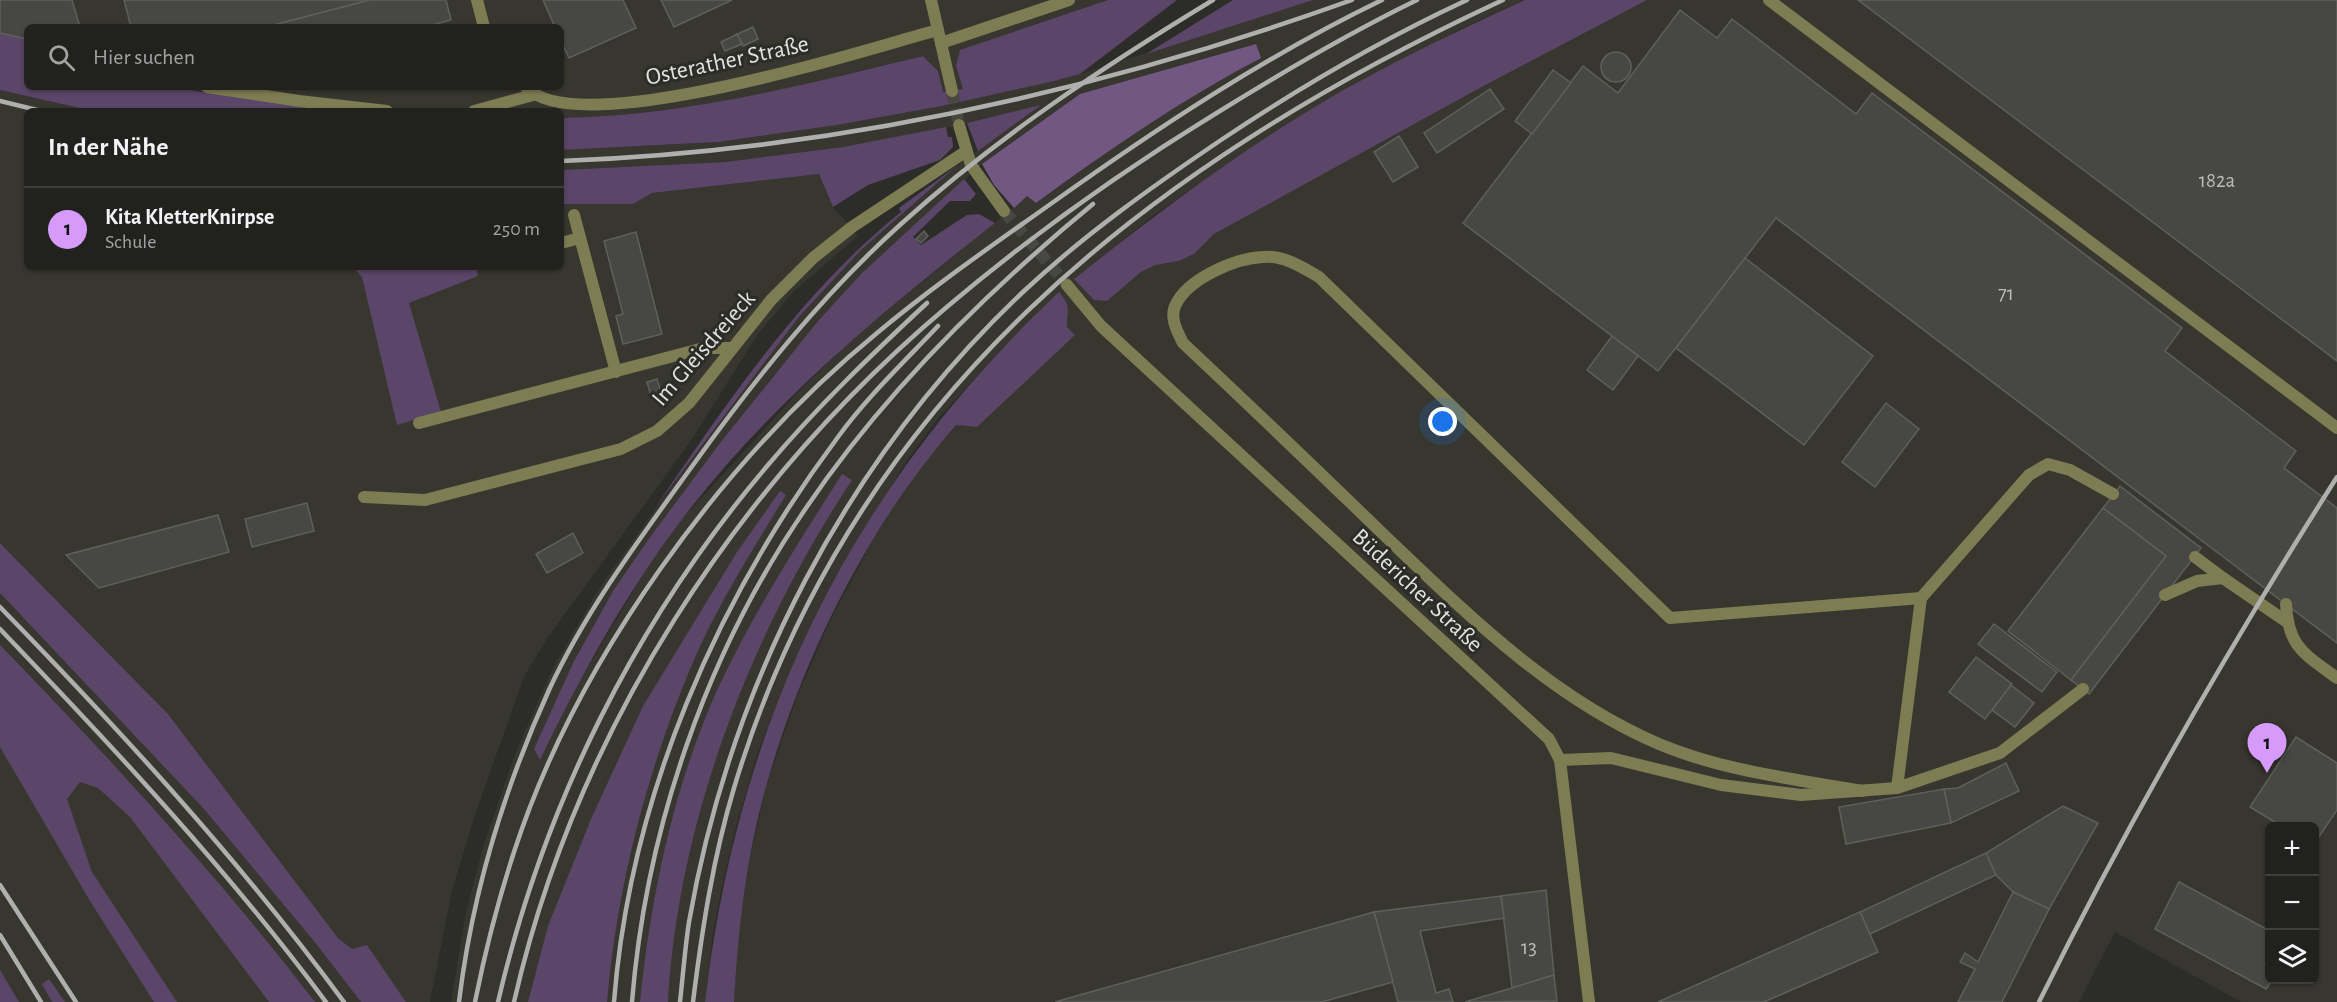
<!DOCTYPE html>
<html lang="de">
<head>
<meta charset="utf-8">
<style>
	:root { --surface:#21211e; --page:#2d2e2b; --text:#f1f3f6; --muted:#a2a3a4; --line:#3e3e3c; --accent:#d69bfa }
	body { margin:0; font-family:"Alegreya Sans",sans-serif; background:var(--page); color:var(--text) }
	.controls { position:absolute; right:18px; bottom:18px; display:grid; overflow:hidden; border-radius:9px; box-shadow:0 2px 4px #0004 }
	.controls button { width:54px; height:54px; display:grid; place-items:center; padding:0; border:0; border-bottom:2px solid var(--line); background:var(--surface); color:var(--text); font:30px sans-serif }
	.you { position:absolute; left:1443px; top:422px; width:21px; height:21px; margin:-15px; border:4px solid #fff; border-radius:50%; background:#1a73e8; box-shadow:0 0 0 9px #1a73e833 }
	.badge { display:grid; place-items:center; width:39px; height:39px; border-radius:50%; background:var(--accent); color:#111; font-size:20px; font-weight:700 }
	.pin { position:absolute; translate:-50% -50px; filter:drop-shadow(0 2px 3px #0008) }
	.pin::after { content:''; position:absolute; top:32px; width:21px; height:18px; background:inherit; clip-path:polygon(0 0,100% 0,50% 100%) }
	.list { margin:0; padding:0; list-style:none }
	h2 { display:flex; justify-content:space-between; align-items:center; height:78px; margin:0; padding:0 24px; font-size:26px }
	h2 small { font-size:20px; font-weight:400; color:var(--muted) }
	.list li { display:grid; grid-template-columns:39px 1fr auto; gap:18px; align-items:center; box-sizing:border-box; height:84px; padding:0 24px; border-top:2px solid var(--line) }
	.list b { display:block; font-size:22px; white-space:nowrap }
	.list p { margin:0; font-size:20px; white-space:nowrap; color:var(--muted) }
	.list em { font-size:20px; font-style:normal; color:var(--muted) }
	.icon { flex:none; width:33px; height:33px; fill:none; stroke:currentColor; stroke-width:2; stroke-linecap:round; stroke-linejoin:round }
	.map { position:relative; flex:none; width:2337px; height:1002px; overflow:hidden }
	.search { position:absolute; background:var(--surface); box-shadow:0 2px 4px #0004; left:24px; top:24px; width:540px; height:66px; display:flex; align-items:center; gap:15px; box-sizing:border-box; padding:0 21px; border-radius:9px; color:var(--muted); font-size:22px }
	.panel { position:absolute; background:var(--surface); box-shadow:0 2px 4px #0004; left:24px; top:108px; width:540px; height:162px; border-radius:9px }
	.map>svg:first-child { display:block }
</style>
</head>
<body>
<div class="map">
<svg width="2337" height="1002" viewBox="0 0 2337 1002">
	<rect width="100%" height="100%" fill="#2c2c28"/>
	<g fill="#37372f" fill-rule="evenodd">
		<path d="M0 0H1108L956 66 963 89 943 93 938 71 923 56 759 95 683 110 604 117 561 118V111H326L170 87H561V27H27V39L0 33Z"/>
		<path d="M1313 0H1525L1458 30 1288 123 1154 215 1074 279 1107 301 1141 272 1156 265 1179 261 1194 254 1214 234 1478 89 1647 0H2337V1002H2241L2115 932 2079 1002H734L737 937 750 857 766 787 797 696 829 623 871 543 920 466 956 425 1075 335 1067 327 1059 292 1004 346 938 419 906 462 831 587 782 691 758 752 736 827 724 877 713 933 705 1002H451L465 916 483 847 515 754 553 668 600 587 724 412 798 318 861 250 958 165 1039 106 950 127 843 147 725 162 561 170V150L718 142 837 125 942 106 1080 74ZM1256 44 1260 58 1211 84 1126 138 1036 203 1027 196 855 337 801 389 681 520 645 571 569 699 540 759 556 703 574 661 613 591 769 381 861 274 982 164 1080 94ZM2270 826H2314V980H2270Z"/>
		<path d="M0 90 93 111H27V267H561V204H633L652 193 819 174 833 207 858 236 793 292 756 337 690 442 546 640 524 677 475 815 452 891 430 1002H406L367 945 352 949 338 938 168 714 0 543Z"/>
		<path d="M0 593 203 808 313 940 361 1002H0Z"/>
	</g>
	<g fill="#5b4568">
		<path d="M1108 0H1177L1080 74 1054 81 942 106 837 125 718 142 561 150V118C687 116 802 85 923 56L938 71 943 92 963 89 956 66 960 50Z"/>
		<path d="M1233 0H1313L1146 54Z"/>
		<path d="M1525 0H1647L1478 89 1214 234 1194 254 1179 261 1156 265 1141 272 1107 301 1094 300 1074 279C1143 224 1213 171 1287 124 1362 76 1444 37 1525 0Z"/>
		<path d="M0 33 27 39V87H170L326 111H93L0 90Z"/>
		<path d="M1041 105 978 151 967 123Z"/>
		<path d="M946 127 948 137H952L953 147 940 160 868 185 833 207 819 174 652 193 633 204H561V170L725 162 843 147Z"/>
		<path d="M958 165 861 250 798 318 654 509C727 403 800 293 901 212L899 208Z"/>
		<path d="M964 179 976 194 970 201H950L913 237 921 245 967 215 979 214 995 223C883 311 766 407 680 522 625 595 580 677 540 760L534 749 574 661 613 591 648 540 720 443 819 320 861 274Z"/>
		<path d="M353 267H476L478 276 409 303 441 412 397 425 362 277Z"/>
		<path d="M1059 292C1073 309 1066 310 1067 327L1075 335 977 427 956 425C868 526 802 658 766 787 746 857 738 930 734 1002H705C738 720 851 487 1059 292Z"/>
		<path d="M842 474 852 480C752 631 678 820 668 1002H640C651 895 674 784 719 686 754 612 798 543 842 474Z"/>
		<path d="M780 491 786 495C753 549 718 604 693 662 647 770 617 886 607 1002H528L548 926 591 819 643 706 737 552Z"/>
		<path d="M0 543 168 714 338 938 352 949 367 945 406 1002H361L313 940 203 808 0 593Z"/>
		<path d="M0 645C111 759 218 876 315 1002H269L130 817 98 788 80 782 67 799 92 872 177 1002H154L90 901 0 747Z"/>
		<path d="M0 970 19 1002H0Z"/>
		<path d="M49 979 65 1002H52L42 984Z"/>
	</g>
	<path fill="#715781" d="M1256 44 1261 58C1181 100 1108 150 1036 203L1027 196 1014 208 994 185 982 164 1080 94Z"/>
	<g fill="#474744" stroke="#5f5f5b" stroke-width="1.5">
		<path d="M0 0H72L80 27H27V39L0 33Z"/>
		<path d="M124 0H370L266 27H131Z"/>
		<path d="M370 0H446L451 20 424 27H266Z"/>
		<path d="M543 0H623L636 28 569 58 561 41V27H555Z"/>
		<path d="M661 0H732L674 27Z"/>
		<path d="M1858 0H2337V361Z"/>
		<path d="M1680 10 1717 38 1732 19 1856 114 1872 93 2182 328 2165 351 2296 451 2284 468 2337 508V643L1776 218 1658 371 1463 223 1583 66 1618 93Z"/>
		<path d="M753 27 758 39 743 46 737 34Z"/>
		<path d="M737 34 742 44 725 51 721 42Z"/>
		<circle cx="1616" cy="67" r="15"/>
		<path d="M1553 70 1571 83 1532 134 1515 121Z"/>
		<path d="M1490 89 1504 109 1437 153 1424 133Z"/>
		<path d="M1399 136 1418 167 1393 182 1374 152Z"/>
		<path d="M924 231 928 236 921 243 916 239Z"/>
		<path d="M636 232 662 334 623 344 616 316 623 314 604 241Z"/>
		<path d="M1745 258 1873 356 1804 445 1676 348Z"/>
		<path d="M1612 336 1638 356 1613 390 1587 370Z"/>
		<path d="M657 379 662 396 652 399 647 382Z"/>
		<path d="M1886 403 1919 429 1875 487 1842 462Z"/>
		<path d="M2120 486 2201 548 2089 694 2071 680 2166 556 2103 508Z"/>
		<path d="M307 503 314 531 252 547 245 519Z"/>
		<path d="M2103 508 2166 556 2071 680 2008 631Z"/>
		<path d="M218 515 229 552 99 588 66 555Z"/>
		<path d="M573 533 583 553 547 573 536 554Z"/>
		<path d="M1994 624 2057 672 2042 692 1978 644Z"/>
		<path d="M1976 657 2012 684 1985 719 1949 692Z"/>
		<path d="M2011 685 2034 703 2015 727 1992 710Z"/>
		<path d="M2296 737 2337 763V810L2314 844V826H2281L2250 807Z"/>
		<path d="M2006 763 2019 791 1951 823 1944 789 1958 788Z"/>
		<path d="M1944 789 1951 823 1846 844 1839 807Z"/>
		<path d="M2063 806 2098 823 2049 909 2013 892 1996 875 1986 853Z"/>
		<path d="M1986 853 1996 875 1870 934 1860 912Z"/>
		<path d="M2179 882 2270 931V949L2266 954 2269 956 2265 964 2270 966V980H2272L2266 989 2155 929Z"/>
		<path d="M1546 890 1554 975 1512 988 1501 896Z"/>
		<path d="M2013 892 2049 909 2002 1002H1958L1975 969 1960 962 1965 953 1978 962Z"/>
		<path d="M1501 896 1504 918 1420 931 1436 993 1449 989 1453 1002H1398L1374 912Z"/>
		<path d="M1374 912 1393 982 1322 1002H1055Z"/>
		<path d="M1860 912 1878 952 1764 1002H1658Z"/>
		<path d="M1554 975 1557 1001 1465 1002 1512 988Z"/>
	</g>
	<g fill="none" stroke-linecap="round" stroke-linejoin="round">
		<g stroke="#474744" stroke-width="12" stroke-dasharray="12 6" stroke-linecap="butt">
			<path d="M952 91 959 125"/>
			<path d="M1004 211 1067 285"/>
		</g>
		<g stroke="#7d7c53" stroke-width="12">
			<path d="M1769 0 2337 428"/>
			<path d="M941 43 1069 0"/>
			<path d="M574 215 616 372"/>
			<path d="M561 243 580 238"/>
			<path d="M419 423 704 348H732"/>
			<path d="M364 497 425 500 621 449 657 431 689 403 771 300 813 258 852 227 965 152"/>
			<path d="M2195 557 2223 578"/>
			<path d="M2165 595 2197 581 2223 578 2287 622"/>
			<path d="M2286 604C2288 648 2305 654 2337 678"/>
			<path d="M1560 760 1611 758 1721 785 1801 795 1897 788 2000 753 2083 689"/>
			<path d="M1897 788 1921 598"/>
			<path d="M1862 791C1795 779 1723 771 1659 744 1551 698 1467 614 1383 534 1317 470 1250 406 1183 343 1177 331 1169 317 1176 304 1189 278 1236 258 1263 257 1283 255 1302 267 1319 277L1670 618 1921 598 2029 475 2048 464 2070 470 2113 494"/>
		</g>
		<g stroke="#7d7c53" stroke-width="12">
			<path d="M477 0 484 27"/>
			<path d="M931 0 952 91"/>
			<path d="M207 87 299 101 387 111"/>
			<path d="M526 87C577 143 866 49 938 30"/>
			<path d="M474 111 533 95"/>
			<path d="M959 125 971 165 1004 211"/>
			<path d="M1067 285 1101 326 1549 739 1560 760 1589 1002"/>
		</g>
		<g stroke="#afafad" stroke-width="4.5">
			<path d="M0 101 41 111"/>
			<path d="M561 161C832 151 1096 92 1352 0"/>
			<path d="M0 607C122 732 240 861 344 1002"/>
			<path d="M0 629C114 748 227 869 326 1002"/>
			<path d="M0 885 76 1002"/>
			<path d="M0 935 41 1002"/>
			<path d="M459 1002C472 894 504 789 549 690 586 610 641 537 693 465 755 379 822 295 901 224 996 138 1104 66 1213 0"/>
			<path d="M475 1002C485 952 498 901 514 852 576 661 722 460 877 333 933 286 993 245 1052 203 1157 128 1266 56 1382 0"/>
			<path d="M498 1002C544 804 636 620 768 465 817 407 871 355 927 303"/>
			<path d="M514 1002C576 731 736 484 948 306 1032 235 1122 171 1215 114 1281 73 1347 34 1417 0"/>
			<path d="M614 1002C630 798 716 600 838 437 867 397 904 362 938 326"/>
			<path d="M632 1002C646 828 707 652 806 508 884 393 986 292 1093 204"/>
			<path d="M680 1002C683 975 685 948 689 922 731 682 847 458 1024 291 1085 234 1153 186 1221 140 1300 87 1381 40 1467 0"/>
			<path d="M693 1002C702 930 713 858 734 788 851 398 1147 165 1503 0"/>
			<path d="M2039 1002C2128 822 2229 647 2337 477"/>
		</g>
	</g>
	<g text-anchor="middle" stroke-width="6" stroke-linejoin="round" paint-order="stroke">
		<g font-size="21" fill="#bbbbb9">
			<text x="2217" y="187">182a</text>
			<text x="2006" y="300">71</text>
			<text x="1529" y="954">13</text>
		</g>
		<g font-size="24" fill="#e2e2e0" stroke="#2c2c28">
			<text transform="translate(727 60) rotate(-12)" y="8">Osterather Straße</text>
			<text transform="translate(703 348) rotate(-49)" y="8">Im Gleisdreieck</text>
			<text transform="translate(1418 590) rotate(43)" y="8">Büdericher Straße</text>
		</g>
	</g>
</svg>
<div class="controls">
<button>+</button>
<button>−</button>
<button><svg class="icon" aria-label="layers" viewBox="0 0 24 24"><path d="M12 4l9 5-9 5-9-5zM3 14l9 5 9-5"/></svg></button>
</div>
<div class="you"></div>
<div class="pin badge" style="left:2267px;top:773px">1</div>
<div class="search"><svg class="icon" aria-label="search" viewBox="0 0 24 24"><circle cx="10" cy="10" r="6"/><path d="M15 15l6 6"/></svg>Hier suchen</div>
<section class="panel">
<h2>In der Nähe<small></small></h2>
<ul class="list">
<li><span class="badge">1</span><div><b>Kita KletterKnirpse</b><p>Schule</p></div><em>250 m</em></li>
</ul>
</section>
</div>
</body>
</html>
